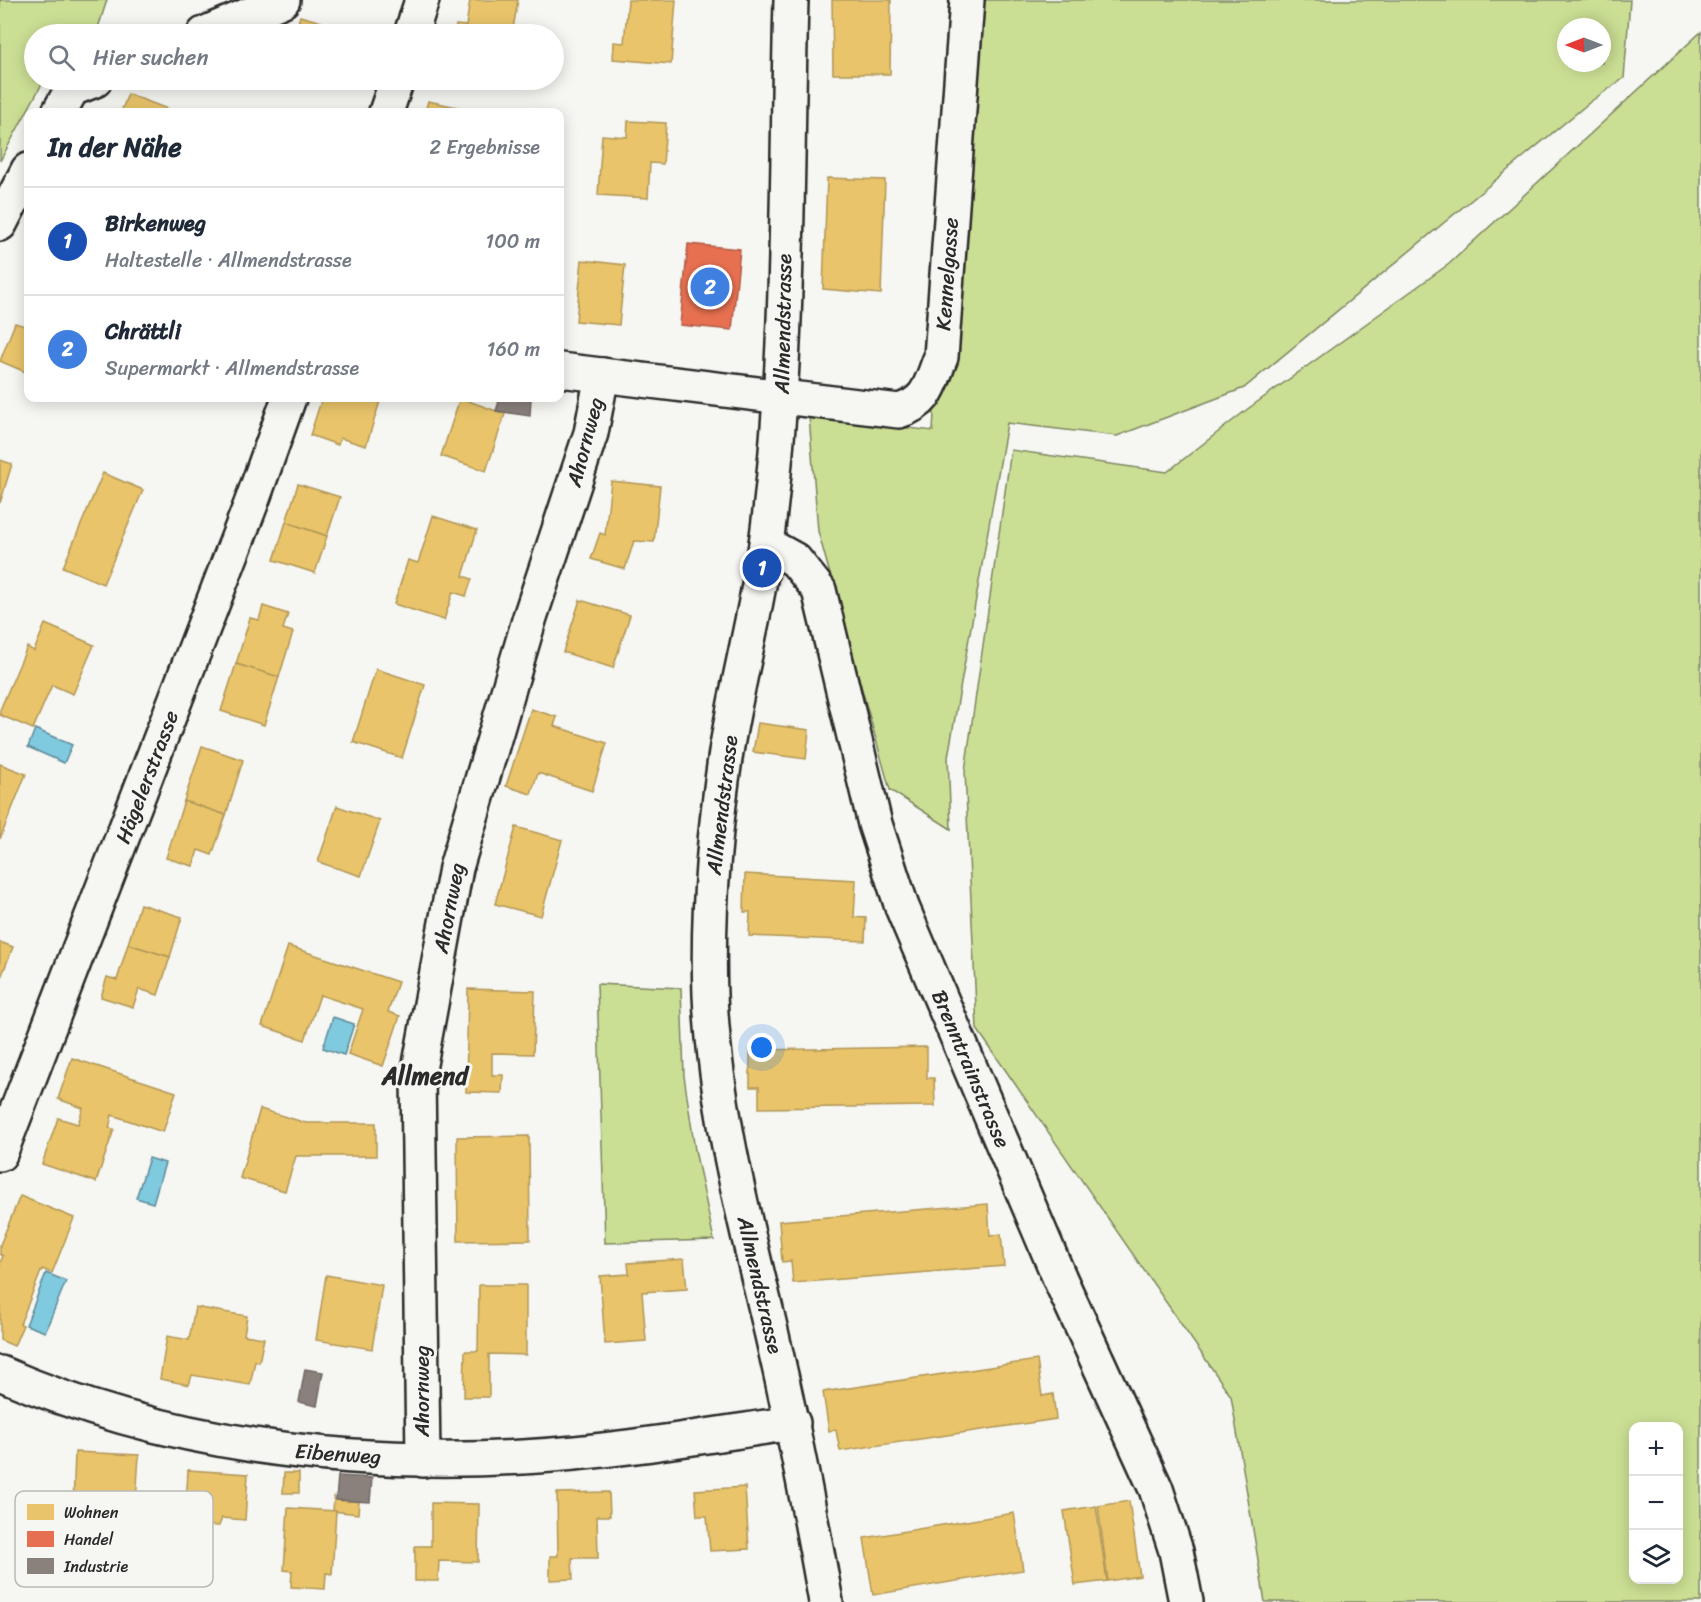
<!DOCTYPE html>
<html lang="de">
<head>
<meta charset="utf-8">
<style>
	:root { --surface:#fff; --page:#f6f6f7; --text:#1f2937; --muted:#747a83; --line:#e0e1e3; --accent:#0b8043 }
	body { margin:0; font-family:Sriracha,sans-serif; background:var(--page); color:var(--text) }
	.controls { position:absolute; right:18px; bottom:18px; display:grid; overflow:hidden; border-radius:12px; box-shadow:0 3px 15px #0003 }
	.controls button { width:54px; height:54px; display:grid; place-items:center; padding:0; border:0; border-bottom:2px solid var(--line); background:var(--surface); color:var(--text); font:30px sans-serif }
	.compass { position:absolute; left:1557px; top:18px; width:54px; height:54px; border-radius:50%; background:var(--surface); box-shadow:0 3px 15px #0003; rotate:270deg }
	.you { position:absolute; left:762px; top:1048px; width:21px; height:21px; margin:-15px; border:4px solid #fff; border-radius:50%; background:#1a73e8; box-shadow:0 0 0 9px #1a73e833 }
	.badge { display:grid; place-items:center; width:39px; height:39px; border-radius:50%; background:var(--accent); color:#fff; font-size:20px; font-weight:700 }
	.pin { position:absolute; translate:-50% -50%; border:3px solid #fff; box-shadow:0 2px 6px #0006 }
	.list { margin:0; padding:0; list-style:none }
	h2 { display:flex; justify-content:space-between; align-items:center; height:78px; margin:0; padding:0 24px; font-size:26px }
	h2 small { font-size:20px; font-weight:400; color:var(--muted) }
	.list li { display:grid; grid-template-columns:39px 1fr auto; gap:18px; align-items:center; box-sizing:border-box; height:108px; padding:0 24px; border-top:2px solid var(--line) }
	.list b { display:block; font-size:22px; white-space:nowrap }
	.list p { margin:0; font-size:20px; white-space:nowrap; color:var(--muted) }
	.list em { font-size:20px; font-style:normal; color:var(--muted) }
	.icon { flex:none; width:33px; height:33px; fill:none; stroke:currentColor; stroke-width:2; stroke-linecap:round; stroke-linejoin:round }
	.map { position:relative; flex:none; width:1701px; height:1602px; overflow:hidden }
	.search { position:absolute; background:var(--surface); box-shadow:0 3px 15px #0003; left:24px; top:24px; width:540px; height:66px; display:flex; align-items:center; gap:15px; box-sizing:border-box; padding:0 21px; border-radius:33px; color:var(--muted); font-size:22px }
	.panel { position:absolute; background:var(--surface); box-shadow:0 3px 15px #0003; left:24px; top:108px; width:540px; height:294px; border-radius:12px }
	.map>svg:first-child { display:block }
</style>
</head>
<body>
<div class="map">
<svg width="1701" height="1602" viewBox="0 0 1701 1602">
	<rect width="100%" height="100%" fill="#f6f6f2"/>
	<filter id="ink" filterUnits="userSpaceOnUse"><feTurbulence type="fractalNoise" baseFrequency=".0167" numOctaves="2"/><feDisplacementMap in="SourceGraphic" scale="12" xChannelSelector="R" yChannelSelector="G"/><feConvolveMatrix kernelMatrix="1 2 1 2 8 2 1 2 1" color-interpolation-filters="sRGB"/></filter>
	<g filter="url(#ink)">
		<g fill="#cbdf94" stroke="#7b8560" stroke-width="1.5" fill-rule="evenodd">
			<path d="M0 0H107L96 34H34V80H44L0 161Z"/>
			<path d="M957 0H1630L1624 78 1590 102 1244 388 1117 436 1007 423 948 757 951 829 890 790 818 531 809 416 933 431ZM1566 27H1602V63H1566Z"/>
			<path d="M1701 32V1602H1265L1231 1396 977 1029 965 771 1011 450 1167 472 1249 408 1449 264ZM1678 1426V1580H1634V1426Z"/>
			<path d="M597 984 681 988 684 1076 695 1150 714 1240 605 1243Z"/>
		</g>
		<g fill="#7fcadf" stroke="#5d8a97" stroke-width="1.5">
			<path d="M35 729 72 745 64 763 28 747Z"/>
			<path d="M333 1017 354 1024 344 1055 323 1048Z"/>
			<path d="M149 1158 165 1163 153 1203 136 1198Z"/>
			<path d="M46 1273 66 1281 45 1332 26 1325Z"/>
		</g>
		<g fill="#e9c46a" stroke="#b09657" stroke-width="1.5">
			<path d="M470 0H518L512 34H454L456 25 466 26Z"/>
			<path d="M628 0H676L671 64 613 59 614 42 624 43Z"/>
			<path d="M832 0H891L890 74H833Z"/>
			<path d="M300 16 343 28 341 34H295Z"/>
			<path d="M302 80H329L327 86Z"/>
			<path d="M128 94 173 111 172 112H121Z"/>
			<path d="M428 101 481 112H425Z"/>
			<path d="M628 121 666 123 663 164 650 163 648 198 598 195 602 135 627 137Z"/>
			<path d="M827 178 885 180 881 294 823 289Z"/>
			<path d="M582 260 625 265 619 325 576 321Z"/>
			<path d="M15 323 28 327V373L0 361Z"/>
			<path d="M322 398H381L366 446 340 438 338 445 310 435Z"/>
			<path d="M460 398 505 414 486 471 441 456Z"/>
			<path d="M0 460 12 464 0 503Z"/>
			<path d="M103 473 143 490 103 584 63 567Z"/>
			<path d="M611 481 660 486 654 542 634 541 625 569 591 559 600 533 605 535Z"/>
			<path d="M298 484 340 497 327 536 286 522Z"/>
			<path d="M433 516 477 530 463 576 472 579 466 596 453 592 444 620 394 604 408 560 418 563Z"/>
			<path d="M286 522 327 536 315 573 274 560Z"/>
			<path d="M580 600 630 615 613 668 563 652Z"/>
			<path d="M263 606 288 614 283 629 293 632 279 677 236 664 250 618 259 620Z"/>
			<path d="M45 624 94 645 73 694 52 685 33 729 0 715V710L27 647 34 651Z"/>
			<path d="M236 664 279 677 264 725 221 711Z"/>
			<path d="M376 669 425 685 402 758 353 742Z"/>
			<path d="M531 709 557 717 554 726 607 743 592 791 538 773 531 794 506 786Z"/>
			<path d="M758 723 809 730 806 759 753 752Z"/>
			<path d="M202 746 243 760 226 815 184 801Z"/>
			<path d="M0 764 26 774 0 839Z"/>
			<path d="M184 801 226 815 212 855 198 850 193 866 166 858Z"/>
			<path d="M337 806 380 821 361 876 318 862Z"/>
			<path d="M516 827 562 840 541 916 495 904Z"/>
			<path d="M745 874 856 880 854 917 866 918 865 941 749 936 750 912H744Z"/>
			<path d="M140 904 182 917 170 957 128 944Z"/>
			<path d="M0 942 13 947 0 980Z"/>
			<path d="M128 944 170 957 158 995 139 989 133 1007 101 997 107 977 117 980Z"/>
			<path d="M288 946 398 982 388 1012 400 1016 383 1066 348 1054 363 1009 320 995 305 1040 262 1026Z"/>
			<path d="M468 989 535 991 533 1054 492 1053V1075H503L502 1093 466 1092Z"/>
			<path d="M927 1047V1078H934L935 1106 759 1108V1087H750V1050Z"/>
			<path d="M72 1058 176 1092 163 1132 112 1115 109 1128 114 1129 96 1182 42 1164 58 1118 78 1124 83 1108 58 1099Z"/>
			<path d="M260 1109 306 1123H376V1156H296L285 1191 240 1178Z"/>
			<path d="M529 1136 530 1240 458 1241 457 1137Z"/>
			<path d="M20 1196 74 1218 52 1273 42 1269 20 1324 23 1325 14 1346 0 1340V1263L3 1256 0 1254V1245Z"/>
			<path d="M988 1204 990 1236 1001 1234 1004 1266 793 1283 791 1261 782 1262 779 1221Z"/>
			<path d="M684 1259 687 1289 642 1292 646 1341 605 1344 600 1276 629 1274 628 1263Z"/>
			<path d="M326 1275 382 1285 372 1349 316 1340Z"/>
			<path d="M479 1285H526V1355L489 1354V1397H464L465 1351H478Z"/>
			<path d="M195 1307 247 1316 244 1335 264 1338 259 1362 255 1361 250 1385 192 1375 189 1385 160 1379 167 1336 189 1340Z"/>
			<path d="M1037 1360 1042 1396 1053 1394 1056 1419 840 1451 836 1430 829 1431 823 1392Z"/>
			<path d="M75 1452 139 1455 136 1502 98 1500 97 1509 73 1508Z"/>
			<path d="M188 1470 248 1474 245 1520 222 1518 219 1526 185 1524Z"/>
			<path d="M284 1473H299V1493H283Z"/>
			<path d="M745 1487 749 1549 710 1551 707 1516H697L695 1490Z"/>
			<path d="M609 1492 610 1516H597L598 1558H572L573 1579 550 1580V1556H558L557 1493Z"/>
			<path d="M334 1497 336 1500 359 1501 358 1514 333 1511Z"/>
			<path d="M1129 1501 1140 1576 1108 1581 1098 1506Z"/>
			<path d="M431 1503 479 1504 478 1562 439 1561 438 1581H415V1546H431Z"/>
			<path d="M1096 1506 1107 1581 1075 1585 1064 1511Z"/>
			<path d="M288 1508 336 1511 332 1574 326 1573 325 1589 291 1587 292 1571 284 1570Z"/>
			<path d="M1014 1513 1023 1570 873 1595 864 1538Z"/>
		</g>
		<path fill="#e76f51" stroke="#af5b46" stroke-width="1.5" d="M688 244 740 249 732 330 680 325Z"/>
		<g fill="#8a817c" stroke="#6e6764" stroke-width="1.5">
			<path d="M500 398H531L530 416 496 411Z"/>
			<path d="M305 1369 323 1372 317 1406 299 1402Z"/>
			<path d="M338 1476 372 1478 370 1502 336 1500Z"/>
		</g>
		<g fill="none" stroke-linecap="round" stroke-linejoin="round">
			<defs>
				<g id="street">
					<path d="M791 0C786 181 790 364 766 544 756 614 737 683 726 752 714 832 707 914 710 995 715 1110 745 1220 771 1331 792 1421 810 1511 826 1602"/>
					<path d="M204 34 283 0"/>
					<path d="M411 34 422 0"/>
					<path d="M59 112 72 89 95 80"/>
					<path d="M386 112 397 80"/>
					<path d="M0 224 28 170"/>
					<path d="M560 370 899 411C929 402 930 384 941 357L967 0"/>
					<path d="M766 544 795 560 819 590 875 824 902 907 1060 1279 1156 1489 1176 1551 1186 1602"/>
					<path d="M0 1154 251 504 289 398"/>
					<path d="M0 1373C163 1444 346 1467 523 1457 613 1452 703 1436 793 1423"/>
					<path d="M423 1460 418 1075 456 868 530 617 591 433 602 375"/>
				</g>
			</defs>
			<use href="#street" stroke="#2b2b2b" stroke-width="38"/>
			<use href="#street" stroke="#f6f6f2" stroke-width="33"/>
		</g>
	</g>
	<g text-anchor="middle" stroke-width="6" stroke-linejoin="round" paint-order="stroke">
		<g font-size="21" fill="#2b2b2b" stroke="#f6f6f2">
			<text transform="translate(947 274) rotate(-86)" y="7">Kennelgasse</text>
			<text transform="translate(783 324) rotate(-89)" y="7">Allmendstrasse</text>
			<text transform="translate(585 442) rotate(-75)" y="7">Ahornweg</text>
			<text transform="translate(147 777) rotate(-69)" y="7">Hägelerstrasse</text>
			<text transform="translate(722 805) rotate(-83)" y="7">Allmendstrasse</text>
			<text transform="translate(449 908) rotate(-79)" y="7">Ahornweg</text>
			<text transform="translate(971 1069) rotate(67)" y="7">Brenntrainstrasse</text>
			<text transform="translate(760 1285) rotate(77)" y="7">Allmendstrasse</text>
			<text transform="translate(422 1391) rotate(-90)" y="7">Ahornweg</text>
			<text transform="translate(338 1454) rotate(4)" y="7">Eibenweg</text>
		</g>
		<g font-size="24" font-weight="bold" fill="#2b2b2b" stroke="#f6f6f2">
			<text x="425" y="1084">Allmend</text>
		</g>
	</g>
	<rect x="15" y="1491" width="198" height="96" rx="9" fill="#f6f6f2" stroke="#b9b9b6" stroke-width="1.5"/>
	<rect x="27" y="1504" width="27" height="16" fill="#e9c46a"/>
	<rect x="27" y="1531" width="27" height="16" fill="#e76f51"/>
	<rect x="27" y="1558" width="27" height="16" fill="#8a817c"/>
	<g font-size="16" fill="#2b2b2b">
		<text x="64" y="1518">Wohnen</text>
		<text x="64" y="1545">Handel</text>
		<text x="64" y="1572">Industrie</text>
	</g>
</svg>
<div class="controls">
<button>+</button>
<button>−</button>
<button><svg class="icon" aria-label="layers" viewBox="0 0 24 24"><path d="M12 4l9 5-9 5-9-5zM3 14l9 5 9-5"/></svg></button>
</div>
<svg class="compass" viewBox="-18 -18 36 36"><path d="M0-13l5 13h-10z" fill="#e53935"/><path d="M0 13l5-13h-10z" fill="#747a83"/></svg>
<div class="you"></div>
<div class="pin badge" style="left:762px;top:568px;background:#1a4fb4">1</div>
<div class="pin badge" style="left:710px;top:287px;background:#3f7fe0">2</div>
<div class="search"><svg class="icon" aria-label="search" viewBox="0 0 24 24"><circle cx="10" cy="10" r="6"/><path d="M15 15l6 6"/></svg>Hier suchen</div>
<section class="panel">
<h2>In der Nähe<small>2 Ergebnisse</small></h2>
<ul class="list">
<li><span class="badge" style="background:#1a4fb4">1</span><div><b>Birkenweg</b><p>Haltestelle · Allmendstrasse</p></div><em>100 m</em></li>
<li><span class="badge" style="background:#3f7fe0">2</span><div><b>Chrättli</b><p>Supermarkt · Allmendstrasse</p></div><em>160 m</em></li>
</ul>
</section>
</div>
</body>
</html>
